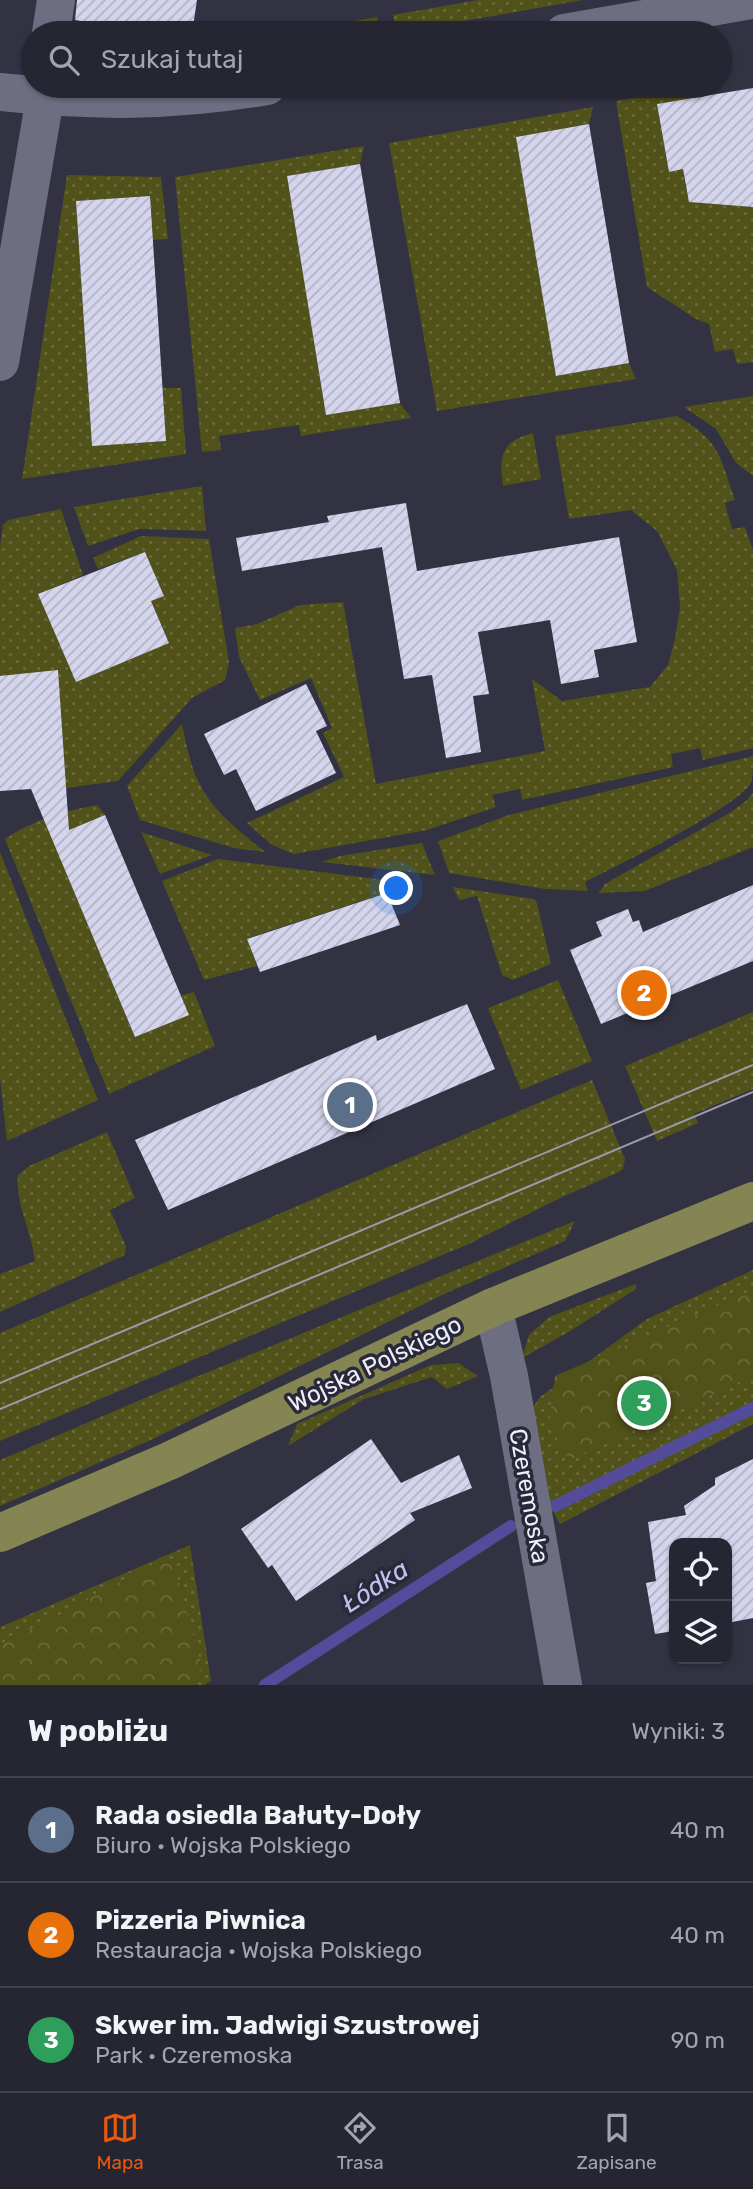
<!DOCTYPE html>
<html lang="pl">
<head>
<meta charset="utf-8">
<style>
	:root { --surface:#262632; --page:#32323e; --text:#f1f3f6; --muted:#a4a5ac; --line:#42434d; --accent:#ea580c }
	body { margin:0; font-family:Rubik,sans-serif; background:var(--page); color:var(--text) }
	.controls { position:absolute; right:21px; bottom:21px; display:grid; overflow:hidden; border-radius:14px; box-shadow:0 2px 5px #0004 }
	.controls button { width:63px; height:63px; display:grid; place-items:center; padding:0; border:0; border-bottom:2px solid var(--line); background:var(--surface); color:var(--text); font:35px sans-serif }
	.you { position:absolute; left:397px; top:889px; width:24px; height:24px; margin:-18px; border:5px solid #fff; border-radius:50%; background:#1a73e8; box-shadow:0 0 0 10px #1a73e833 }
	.badge { display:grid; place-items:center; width:46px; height:46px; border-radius:50%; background:var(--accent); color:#fff; font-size:23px; font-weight:700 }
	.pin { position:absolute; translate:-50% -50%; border:4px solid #fff; box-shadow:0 2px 7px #0006 }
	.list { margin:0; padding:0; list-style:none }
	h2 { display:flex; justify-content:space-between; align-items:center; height:91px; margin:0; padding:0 28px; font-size:30px }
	h2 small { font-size:23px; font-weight:400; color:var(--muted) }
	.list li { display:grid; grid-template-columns:46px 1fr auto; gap:21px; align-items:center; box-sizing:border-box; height:105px; padding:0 28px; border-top:2px solid var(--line) }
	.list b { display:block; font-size:26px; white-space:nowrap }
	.list p { margin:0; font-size:23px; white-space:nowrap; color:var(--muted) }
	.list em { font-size:23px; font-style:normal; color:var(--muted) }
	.icon { flex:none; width:38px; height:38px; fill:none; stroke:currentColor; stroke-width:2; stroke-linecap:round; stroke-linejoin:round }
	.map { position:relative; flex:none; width:753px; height:1685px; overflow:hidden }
	.search { position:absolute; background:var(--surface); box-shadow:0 2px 5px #0004; left:21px; right:21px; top:21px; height:77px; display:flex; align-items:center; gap:18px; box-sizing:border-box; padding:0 24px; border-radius:38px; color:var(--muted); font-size:26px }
	.sheet { height:406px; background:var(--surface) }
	nav { display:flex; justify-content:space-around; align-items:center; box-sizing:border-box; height:98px; border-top:2px solid var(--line); background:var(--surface); font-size:19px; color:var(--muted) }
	nav a { display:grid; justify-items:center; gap:4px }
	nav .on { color:var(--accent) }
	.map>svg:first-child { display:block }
</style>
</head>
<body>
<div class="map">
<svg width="753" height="1685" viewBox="0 0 753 1685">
	<defs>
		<pattern id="green-dots" width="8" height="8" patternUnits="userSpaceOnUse" patternTransform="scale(1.75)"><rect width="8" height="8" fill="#51511a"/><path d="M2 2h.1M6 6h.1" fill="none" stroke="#6a6a3c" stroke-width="1.8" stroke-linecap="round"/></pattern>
		<pattern id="forest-crowns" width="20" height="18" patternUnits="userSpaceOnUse" patternTransform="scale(1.75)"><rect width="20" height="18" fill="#51511a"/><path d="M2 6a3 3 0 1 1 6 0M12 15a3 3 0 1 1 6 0" fill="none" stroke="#6a6a3c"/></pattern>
		<pattern id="building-hatch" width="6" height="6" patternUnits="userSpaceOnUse" patternTransform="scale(1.75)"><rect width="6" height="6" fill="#d4d5ec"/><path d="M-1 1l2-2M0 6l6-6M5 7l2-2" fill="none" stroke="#b1b2c4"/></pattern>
	</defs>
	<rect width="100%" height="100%" fill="#323243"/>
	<g fill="url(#green-dots)">
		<path d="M478 0H583L397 33 393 15Z"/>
		<path d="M377 17 380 33H290Z"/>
		<path d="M693 88 694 98 657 104 669 172 683 169 686 190H692V202L753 207V362L737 364 733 349 715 352 709 324 696 319 647 287 616 101Z"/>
		<path d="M593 107 589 124 516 137 557 376 629 363 636 379 437 411 389 143Z"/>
		<path d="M364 146 360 164 287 176 326 414 400 403 411 418 301 436 299 425 219 436 221 450 202 452 175 177Z"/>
		<path d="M67 175 161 177 168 239 152 240 149 196 76 201 92 445 166 441 163 388H181L186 454 22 479Z"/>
		<path d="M753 396V476L736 463 716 429 684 407Z"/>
		<path d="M677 416C721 442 719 454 735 500L725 503 732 529 745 527 753 550V748L703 760 700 748 671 754 673 767 522 800 520 789 492 795 496 807 427 830 294 854 272 845 247 823 344 777 323 733 332 728 311 678 260 700 239 657 235 628 257 624 300 605 343 602 376 784 545 751 532 679 562 701 650 687 668 665 675 639 680 607 677 570 657 531 631 510 569 519 555 436Z"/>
		<path d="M533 433 541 479 503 486C499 456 501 441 533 433Z"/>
		<path d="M202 486 206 531 139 529 88 546 74 507Z"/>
		<path d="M61 509 83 575 39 594 88 677 169 642 151 601 164 596 145 552 98 569 93 558 141 536 209 539 229 663 225 680 192 698 118 781 66 788 0 676V547L3 525 8 520Z"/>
		<path d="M182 724C186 743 190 764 198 781 212 811 241 832 265 852L234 848 140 820 127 786Z"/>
		<path d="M753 756C753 764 753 776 751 783 737 808 616 866 585 882L588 891 545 889 449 873 438 841 509 815Z"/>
		<path d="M753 793V847L645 891 599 893 605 884 731 812 747 800Z"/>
		<path d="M97 805 105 815 52 837 135 1037 188 1015 181 995 194 992 215 1046 109 1094 5 839C31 821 66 810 97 805Z"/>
		<path d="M141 832 212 855 160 874Z"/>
		<path d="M422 843 435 875 322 862 340 856Z"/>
		<path d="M0 852 98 1100 7 1141 0 1078Z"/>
		<path d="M218 859 392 881 395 890 248 938 257 966 204 980 162 881Z"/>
		<path d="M453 887 534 899 537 903 551 964 513 980 502 975 477 896 459 900Z"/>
		<path d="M558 980 592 1061 521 1090 488 1008Z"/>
		<path d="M753 1012V1089L694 1114 698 1123 657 1141 625 1066Z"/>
		<path d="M592 1080 625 1159 623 1169 619 1172 558 1199 471 1243 0 1441V1333Z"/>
		<path d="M107 1132 135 1198 110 1210 126 1246 125 1255 0 1312V1274L35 1261C32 1232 15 1204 18 1175L29 1166Z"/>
		<path d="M575 1221 565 1241 440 1296 151 1440 0 1506V1460L145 1398Z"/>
		<path d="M753 1270V1424L560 1524 541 1490 531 1410 540 1397 647 1319Z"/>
		<path d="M636 1284V1289L572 1330 522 1358 529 1335 549 1317Z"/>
		<path d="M458 1363 478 1376 447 1389 432 1377 364 1399 288 1446 297 1424 431 1365Z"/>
		<path d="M190 1545 211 1681 204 1685H0V1627Z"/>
	</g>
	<g fill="url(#forest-crowns)">
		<path d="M753 1290V1376L569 1460 549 1424 555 1376Z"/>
		<path d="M158 1561 174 1565 202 1667 189 1685H0V1644L59 1615Z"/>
	</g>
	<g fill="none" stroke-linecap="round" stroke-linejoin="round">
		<g stroke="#524c9b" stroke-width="12">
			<path d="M555 1506 753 1408"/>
			<path d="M265 1685 511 1526"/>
		</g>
	</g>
	<g fill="url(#building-hatch)">
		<path d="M77 0H197L192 33H156L75 20Z"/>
		<path d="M753 88V207L689 202 683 169 669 172 657 104Z"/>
		<path d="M589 124 629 363 556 376 516 137Z"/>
		<path d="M360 164 400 403 326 415 287 176Z"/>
		<path d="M150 196 166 441 92 446 76 201Z"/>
		<path d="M406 503 417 571 619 537 637 642 594 650 599 677 561 684 550 620 478 632 489 694 473 696 481 752 446 758 432 675 404 679 382 547 242 571 236 538 329 522 327 516Z"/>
		<path d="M145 552 164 596 151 601 169 643 76 682 38 594Z"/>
		<path d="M58 670 69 830 105 815 189 1015 135 1037 31 789 0 791V676Z"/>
		<path d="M306 684 327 726 316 731 336 773 256 811 236 769 224 775 204 734Z"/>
		<path d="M753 885V961L601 1024 570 950 602 936 596 922 628 909 633 922 639 920 643 932Z"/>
		<path d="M387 893 400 925 260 972 247 939Z"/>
		<path d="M467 1004 495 1069 168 1210 135 1140 376 1035 377 1041Z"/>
		<path d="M371 1439 401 1483 459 1455 472 1488 410 1513 415 1520 296 1601 272 1565 268 1568 241 1529Z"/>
		<path d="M753 1459V1618L727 1623V1543H674V1631L655 1634 646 1583 656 1581 648 1522 686 1515 684 1506 715 1485V1478Z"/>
	</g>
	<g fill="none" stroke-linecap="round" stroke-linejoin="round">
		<g stroke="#6e6e82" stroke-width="38">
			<path d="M51 33 56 0"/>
			<path d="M564 33 752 0"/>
			<path d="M0 92C93 102 175 102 267 86"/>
			<path d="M0 362 47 86"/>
			<path d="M493 1307 509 1376 563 1685"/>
		</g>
		<path stroke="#858553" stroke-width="38" d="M0 1533 169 1461 493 1307 753 1201"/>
		<g stroke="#9a9aa9" stroke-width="2">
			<path d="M0 1383 753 1065"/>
			<path d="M0 1409 753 1092"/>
		</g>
	</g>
	<g text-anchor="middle" stroke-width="7" stroke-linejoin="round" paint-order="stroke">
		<g font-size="24" fill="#eeeffb" stroke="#282839">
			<text transform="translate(375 1364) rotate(-26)" y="8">Wojska Polskiego</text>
			<text transform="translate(529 1496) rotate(80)" y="8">Czeremoska</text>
		</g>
		<g font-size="26" font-style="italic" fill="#c0c1ed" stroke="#282839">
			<text transform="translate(375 1586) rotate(-33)" y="9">Łódka</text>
		</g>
	</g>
</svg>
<div class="controls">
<button><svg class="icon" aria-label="locate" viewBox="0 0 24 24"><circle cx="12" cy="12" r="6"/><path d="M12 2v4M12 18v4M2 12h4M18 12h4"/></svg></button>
<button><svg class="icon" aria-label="layers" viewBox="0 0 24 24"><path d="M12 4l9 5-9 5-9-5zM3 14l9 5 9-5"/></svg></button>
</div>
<div class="you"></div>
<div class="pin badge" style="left:350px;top:1105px;background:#5c6f8a">1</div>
<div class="pin badge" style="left:644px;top:993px;background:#e8710a">2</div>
<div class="pin badge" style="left:644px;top:1403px;background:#2e9e5b">3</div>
<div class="search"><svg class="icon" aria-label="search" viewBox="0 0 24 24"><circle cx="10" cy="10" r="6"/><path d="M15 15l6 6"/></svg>Szukaj tutaj</div>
</div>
<section class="sheet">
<h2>W pobliżu<small>Wyniki: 3</small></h2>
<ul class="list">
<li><span class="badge" style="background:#5c6f8a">1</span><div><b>Rada osiedla Bałuty-Doły</b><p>Biuro · Wojska Polskiego</p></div><em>40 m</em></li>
<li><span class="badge" style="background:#e8710a">2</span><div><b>Pizzeria Piwnica</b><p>Restauracja · Wojska Polskiego</p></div><em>40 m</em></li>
<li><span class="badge" style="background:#2e9e5b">3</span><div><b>Skwer im. Jadwigi Szustrowej</b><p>Park · Czeremoska</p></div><em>90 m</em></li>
</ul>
</section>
<nav>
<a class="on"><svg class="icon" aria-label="map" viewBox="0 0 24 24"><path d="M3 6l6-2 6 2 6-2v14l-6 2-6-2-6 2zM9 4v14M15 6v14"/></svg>Mapa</a>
<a><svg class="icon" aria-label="directions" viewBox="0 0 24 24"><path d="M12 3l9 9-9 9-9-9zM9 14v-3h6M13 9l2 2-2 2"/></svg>Trasa</a>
<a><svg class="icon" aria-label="saved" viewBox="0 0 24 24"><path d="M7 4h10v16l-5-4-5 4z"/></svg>Zapisane</a>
</nav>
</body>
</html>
